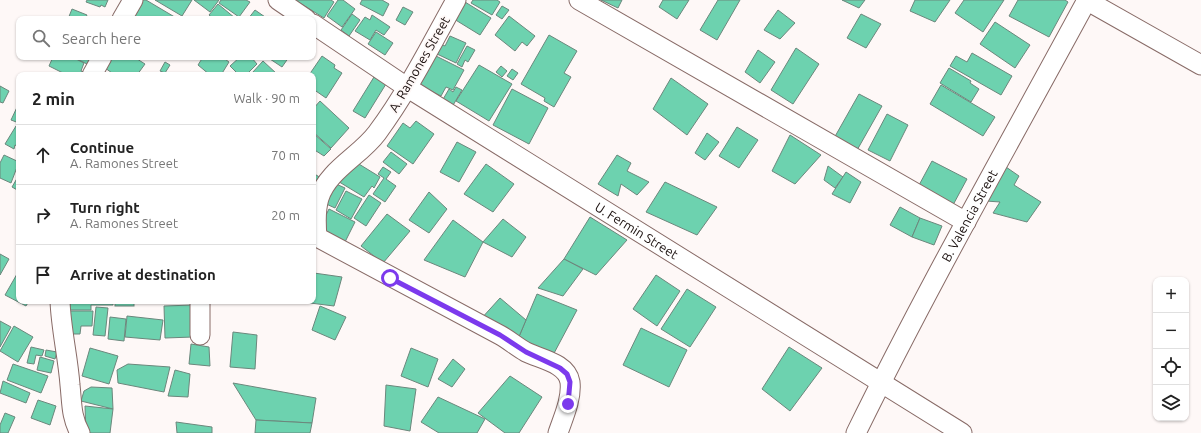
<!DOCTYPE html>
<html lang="en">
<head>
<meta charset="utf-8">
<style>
	:root { --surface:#fff; --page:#f6f6f6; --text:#222; --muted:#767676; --line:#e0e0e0 }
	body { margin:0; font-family:Ubuntu,sans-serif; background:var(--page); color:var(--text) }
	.controls { position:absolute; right:12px; bottom:12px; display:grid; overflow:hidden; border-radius:8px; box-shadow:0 1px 3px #0004 }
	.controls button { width:36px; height:36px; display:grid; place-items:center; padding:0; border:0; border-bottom:1px solid var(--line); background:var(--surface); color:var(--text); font:20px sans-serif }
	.stop { position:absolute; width:12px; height:12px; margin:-9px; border:3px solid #7c3aed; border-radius:50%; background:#fff }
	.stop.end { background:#7c3aed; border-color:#fff; box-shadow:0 1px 4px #0008 }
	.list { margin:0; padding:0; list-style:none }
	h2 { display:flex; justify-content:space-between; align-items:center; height:52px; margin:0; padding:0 16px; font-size:17px }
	h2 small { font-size:13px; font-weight:400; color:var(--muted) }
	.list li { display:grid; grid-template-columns:26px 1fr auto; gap:12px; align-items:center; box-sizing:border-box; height:60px; padding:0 16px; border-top:1px solid var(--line) }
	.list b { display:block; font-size:15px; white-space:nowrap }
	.list p { margin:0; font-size:13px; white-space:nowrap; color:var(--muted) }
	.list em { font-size:13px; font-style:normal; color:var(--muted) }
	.icon { flex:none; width:22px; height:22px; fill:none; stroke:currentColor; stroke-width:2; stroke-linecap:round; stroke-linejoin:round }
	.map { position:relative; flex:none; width:1201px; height:433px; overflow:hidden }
	.search { position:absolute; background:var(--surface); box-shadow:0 1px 3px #0004; left:16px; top:16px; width:300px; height:44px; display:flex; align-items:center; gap:10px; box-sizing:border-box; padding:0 14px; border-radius:8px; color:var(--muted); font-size:15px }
	.panel { position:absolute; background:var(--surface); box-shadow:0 1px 3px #0004; left:16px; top:72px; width:300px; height:232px; border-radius:8px }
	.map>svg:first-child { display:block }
</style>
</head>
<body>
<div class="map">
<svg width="1201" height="433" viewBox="0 0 1201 433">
	<rect width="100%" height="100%" fill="#fef8f7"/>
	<g fill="#6dd2af" stroke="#6b877c">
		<path d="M87 0H108L105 7 101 5 100 7 86 2Z"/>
		<path d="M142 0H146L178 19H131Z"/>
		<path d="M155 0H192L182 16Z"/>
		<path d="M194 0H219L210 12Z"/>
		<path d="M221 0H246L250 2 239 17 219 3Z"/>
		<path d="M295 0H331L334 2 324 18Z"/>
		<path d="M338 0H343L355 9 342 27 327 16Z"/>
		<path d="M362 0H382L389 4 383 16 360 4Z"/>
		<path d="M473 0H497L500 2 492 15 471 3Z"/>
		<path d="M601 0H622L618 8Z"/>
		<path d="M663 0H689L677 19 659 7Z"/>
		<path d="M718 0H740L717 40 700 30Z"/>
		<path d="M842 0H865L859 8Z"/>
		<path d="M915 0H950L935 22 910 11Z"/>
		<path d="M964 0H1004L983 32 955 13Z"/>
		<path d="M1018 0H1065L1068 2 1049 37 1009 16Z"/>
		<path d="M465 2 491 18 480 35 454 19Z"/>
		<path d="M218 4 235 18V19H214L209 15Z"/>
		<path d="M502 6 509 10 502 19 496 15Z"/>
		<path d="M403 7 413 12 405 25 396 20Z"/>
		<path d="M72 9 87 15 85 19H68Z"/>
		<path d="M255 10 268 19H248Z"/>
		<path d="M778 10 795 23 780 39 764 30Z"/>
		<path d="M352 14 360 20 349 36 341 30Z"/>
		<path d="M861 14 881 24 866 48 847 38Z"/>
		<path d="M372 15 390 27 384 35 376 30 370 40 355 31 365 17 370 20Z"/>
		<path d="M509 16 535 36 527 46 522 42 515 51 495 35Z"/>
		<path d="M995 22 1030 45 1015 68 980 44Z"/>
		<path d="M376 32 393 43 385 55 368 44Z"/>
		<path d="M549 35 577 51 564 73 571 77 554 107 544 101 545 98 521 84Z"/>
		<path d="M450 36 466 43 456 63 437 54 441 44 445 46Z"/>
		<path d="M467 46 475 50 468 62 465 60 462 67 457 64Z"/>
		<path d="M796 48 819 64 793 104 771 90Z"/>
		<path d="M758 50 775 62 760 83 745 72Z"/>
		<path d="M972 53 1012 76 1001 95 950 66 956 56 967 62Z"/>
		<path d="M432 54 464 70 453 90 446 87 441 96 417 84Z"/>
		<path d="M322 56 335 65 334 68 342 73 326 98 313 89V75H309Z"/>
		<path d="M53 57H72L84 63 81 71 86 73 85 75H67L49 66Z"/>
		<path d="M73 57H91L87 64Z"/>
		<path d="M113 57H134L145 64 137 75H115L105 68Z"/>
		<path d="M203 57H222L229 62 221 75H210L198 65Z"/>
		<path d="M240 57H251L257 64 249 72 252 75H239L230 66Z"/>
		<path d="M267 57H289L282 67Z"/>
		<path d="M263 61 277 74V75H255L252 73Z"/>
		<path d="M165 62 170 65 165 73 160 71Z"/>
		<path d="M479 65 512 84 489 121 456 101Z"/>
		<path d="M501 66 507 71 502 77 496 72Z"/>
		<path d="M949 68 971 81 970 83 979 89 971 102 940 83Z"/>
		<path d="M512 69 518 73 513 80 507 76Z"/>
		<path d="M374 77 386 84 365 118 353 111Z"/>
		<path d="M671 78 708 104 687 135 653 109Z"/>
		<path d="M941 85 995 117 983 136 930 104Z"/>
		<path d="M0 86 9 91 3 103 0 102Z"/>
		<path d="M456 87 462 90 452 107 442 101 449 89 453 92Z"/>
		<path d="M512 89 548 108 529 144 493 125Z"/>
		<path d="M859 94 882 106 856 152 833 140Z"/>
		<path d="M320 101 349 128 331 148 313 132V109Z"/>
		<path d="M19 103V123L11 120Z"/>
		<path d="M887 114 908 125 890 161 868 150Z"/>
		<path d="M416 121 434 134 413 164 387 146 403 123 410 128Z"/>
		<path d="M16 126 19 127V147L15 145 14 149 5 144Z"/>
		<path d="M737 127 758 140 739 168 719 156Z"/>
		<path d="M313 133 331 149 324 156 313 149Z"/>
		<path d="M707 133 719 142 705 160 695 153Z"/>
		<path d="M790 135 821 155 795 184 772 171Z"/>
		<path d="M457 142 476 152 459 182 440 172Z"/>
		<path d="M391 152 407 164 399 174 383 162Z"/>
		<path d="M4 155 19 162 11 183 0 178V163Z"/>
		<path d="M617 155 631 163 627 171 649 182 637 195 621 184 618 196 598 184Z"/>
		<path d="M354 161 380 177 374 188 372 186 364 197 336 180Z"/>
		<path d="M932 161 967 179 953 205 918 187Z"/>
		<path d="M486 164 514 184 493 212 464 194Z"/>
		<path d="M828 166 843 177 835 188 824 180Z"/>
		<path d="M383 167 391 172 386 179 396 186 385 202 373 194 384 178 378 174Z"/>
		<path d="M1006 167 1019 176 1014 185 1041 202 1027 222 993 213 1000 202 986 201Z"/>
		<path d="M846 172 861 182 850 203 832 194Z"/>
		<path d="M313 173 321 178 313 190Z"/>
		<path d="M19 175V191L12 187Z"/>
		<path d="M665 182 717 207 697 235 646 212Z"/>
		<path d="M334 183 345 188 335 208 324 203Z"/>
		<path d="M346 191 362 199 351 219 336 210Z"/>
		<path d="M429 192 447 209 429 233 409 220Z"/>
		<path d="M369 195 381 203 366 226 354 218Z"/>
		<path d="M900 207 920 218 912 237 890 225Z"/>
		<path d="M329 209 355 222 344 244 318 231Z"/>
		<path d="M387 214 410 231 383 263 361 246Z"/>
		<path d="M590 217 627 240 596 275 564 259Z"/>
		<path d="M920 218 942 226 934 245 912 237Z"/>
		<path d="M503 219 526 237 512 257 483 242Z"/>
		<path d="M453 220 483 242 465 277 424 260Z"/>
		<path d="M0 254 9 259 0 275Z"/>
		<path d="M564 259 583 269 563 296 538 288Z"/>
		<path d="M314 273 342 277 334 306 310 303 311 301H313Z"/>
		<path d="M17 274 19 276V301H29L26 306 5 295Z"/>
		<path d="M656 275 680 291 657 326 633 309Z"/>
		<path d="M687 289 716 307 690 347 661 329Z"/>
		<path d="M537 294 577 310 552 357 518 339Z"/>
		<path d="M500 298 526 320 518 339 480 320Z"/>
		<path d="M64 301H113V305H91V310H64Z"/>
		<rect x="115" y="301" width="19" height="5"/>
		<path d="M193 305V337L165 338 164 306Z"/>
		<path d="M320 306 346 317 335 340 312 330Z"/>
		<path d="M96 307 108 308 105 336 93 335Z"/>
		<path d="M65 311H93L92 326H81L80 334H65Z"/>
		<path d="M127 316 163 320 160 340 125 337Z"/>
		<path d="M110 317 126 319 124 341 108 339Z"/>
		<path d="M0 321 11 327 0 347Z"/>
		<path d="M14 326 33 337 18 362 0 351Z"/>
		<path d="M641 328 687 350 669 387 623 365Z"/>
		<path d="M233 332 257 335 255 369 230 367Z"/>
		<path d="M191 344 209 347 210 366 189 364Z"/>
		<path d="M31 347 44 350 42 356 36 355 34 364 27 363Z"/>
		<path d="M789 347 822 368 790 411 762 389Z"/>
		<path d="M90 348 118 356 109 384 82 376Z"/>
		<path d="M411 348 438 359 428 387 401 376Z"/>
		<path d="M46 350 57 352 55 359 45 356Z"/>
		<path d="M40 357 54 361 51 373 37 370Z"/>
		<path d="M453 359 465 369 452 387 438 379Z"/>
		<path d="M13 364 48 376 41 393 7 380Z"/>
		<path d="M128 364 170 367 164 392 118 383 117 370Z"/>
		<path d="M175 370 190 374 188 397 168 396Z"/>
		<path d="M510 376 542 397 519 433H505L478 413Z"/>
		<path d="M3 381 30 393 26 403 0 393Z"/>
		<path d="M233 383 316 398 312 423 256 420Z"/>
		<path d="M386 385 416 389 410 431 384 426Z"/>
		<path d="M91 387 112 388 113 409 81 401 84 391Z"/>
		<path d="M438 397 485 419 477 433H439L421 422Z"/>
		<path d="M38 400 56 406 50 425 31 418Z"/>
		<path d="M85 406 113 409 110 433H86Z"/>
		<path d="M5 413 15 417 8 433H0V425Z"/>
		<path d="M256 420 312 423 310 433H255Z"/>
		<path d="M176 422 212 427V433H177Z"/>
	</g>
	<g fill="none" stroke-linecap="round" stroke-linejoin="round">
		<defs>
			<g id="minor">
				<path d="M278 0 306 19"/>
				<path d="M456 0C431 45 408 91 377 133 360 156 328 170 319 198 315 211 316 225 317 237L500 335C509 340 517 347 526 352 540 359 567 363 570 382 572 399 563 418 558 433"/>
				<path d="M579 0 966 222"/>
				<path d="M1086 0 1201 65"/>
				<path d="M122 19 133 0"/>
				<path id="s1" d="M313 24 408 88 962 433"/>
				<path d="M92 75 102 57"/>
				<path d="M60 301C61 329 68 357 70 385 72 403 71 417 80 433"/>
				<path d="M200 301V335"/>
				<path id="s2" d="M856 433C928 286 1009 144 1087 0"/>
			</g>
		</defs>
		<use href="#minor" stroke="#886b67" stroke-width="21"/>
		<use href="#minor" stroke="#fff" stroke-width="19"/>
	</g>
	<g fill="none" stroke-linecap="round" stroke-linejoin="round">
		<path stroke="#7c3aed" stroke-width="5" d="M390 278 500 335 526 352 560 368 567 374 570 382 568 404"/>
	</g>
	<g text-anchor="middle" stroke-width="3.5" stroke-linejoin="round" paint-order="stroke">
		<g font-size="13" fill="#1b110f" stroke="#fef8f7">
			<text transform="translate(419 64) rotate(-60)" y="5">A. Ramones Street</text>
			<text dy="5" stroke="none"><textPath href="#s2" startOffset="245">B. Valencia Street</textPath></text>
			<text dy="5" stroke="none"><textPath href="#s1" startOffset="384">U. Fermin Street</textPath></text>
		</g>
	</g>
</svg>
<div class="controls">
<button>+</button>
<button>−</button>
<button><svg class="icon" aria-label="locate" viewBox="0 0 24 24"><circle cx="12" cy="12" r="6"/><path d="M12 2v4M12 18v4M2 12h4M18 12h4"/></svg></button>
<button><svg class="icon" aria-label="layers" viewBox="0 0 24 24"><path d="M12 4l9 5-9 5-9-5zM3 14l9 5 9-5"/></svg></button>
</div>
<div class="stop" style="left:390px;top:278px"></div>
<div class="stop end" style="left:568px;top:404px"></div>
<div class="search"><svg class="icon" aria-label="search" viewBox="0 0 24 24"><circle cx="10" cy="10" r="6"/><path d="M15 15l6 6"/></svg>Search here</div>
<section class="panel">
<h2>2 min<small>Walk · 90 m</small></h2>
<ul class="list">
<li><svg class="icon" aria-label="ahead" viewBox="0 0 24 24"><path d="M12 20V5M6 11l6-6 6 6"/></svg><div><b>Continue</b><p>A. Ramones Street</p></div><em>70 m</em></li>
<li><svg class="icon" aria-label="right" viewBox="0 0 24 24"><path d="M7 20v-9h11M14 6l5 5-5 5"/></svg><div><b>Turn right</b><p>A. Ramones Street</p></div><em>20 m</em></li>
<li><svg class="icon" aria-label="arrive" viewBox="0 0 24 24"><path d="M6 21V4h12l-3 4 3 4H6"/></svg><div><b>Arrive at destination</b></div></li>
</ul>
</section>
</div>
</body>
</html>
